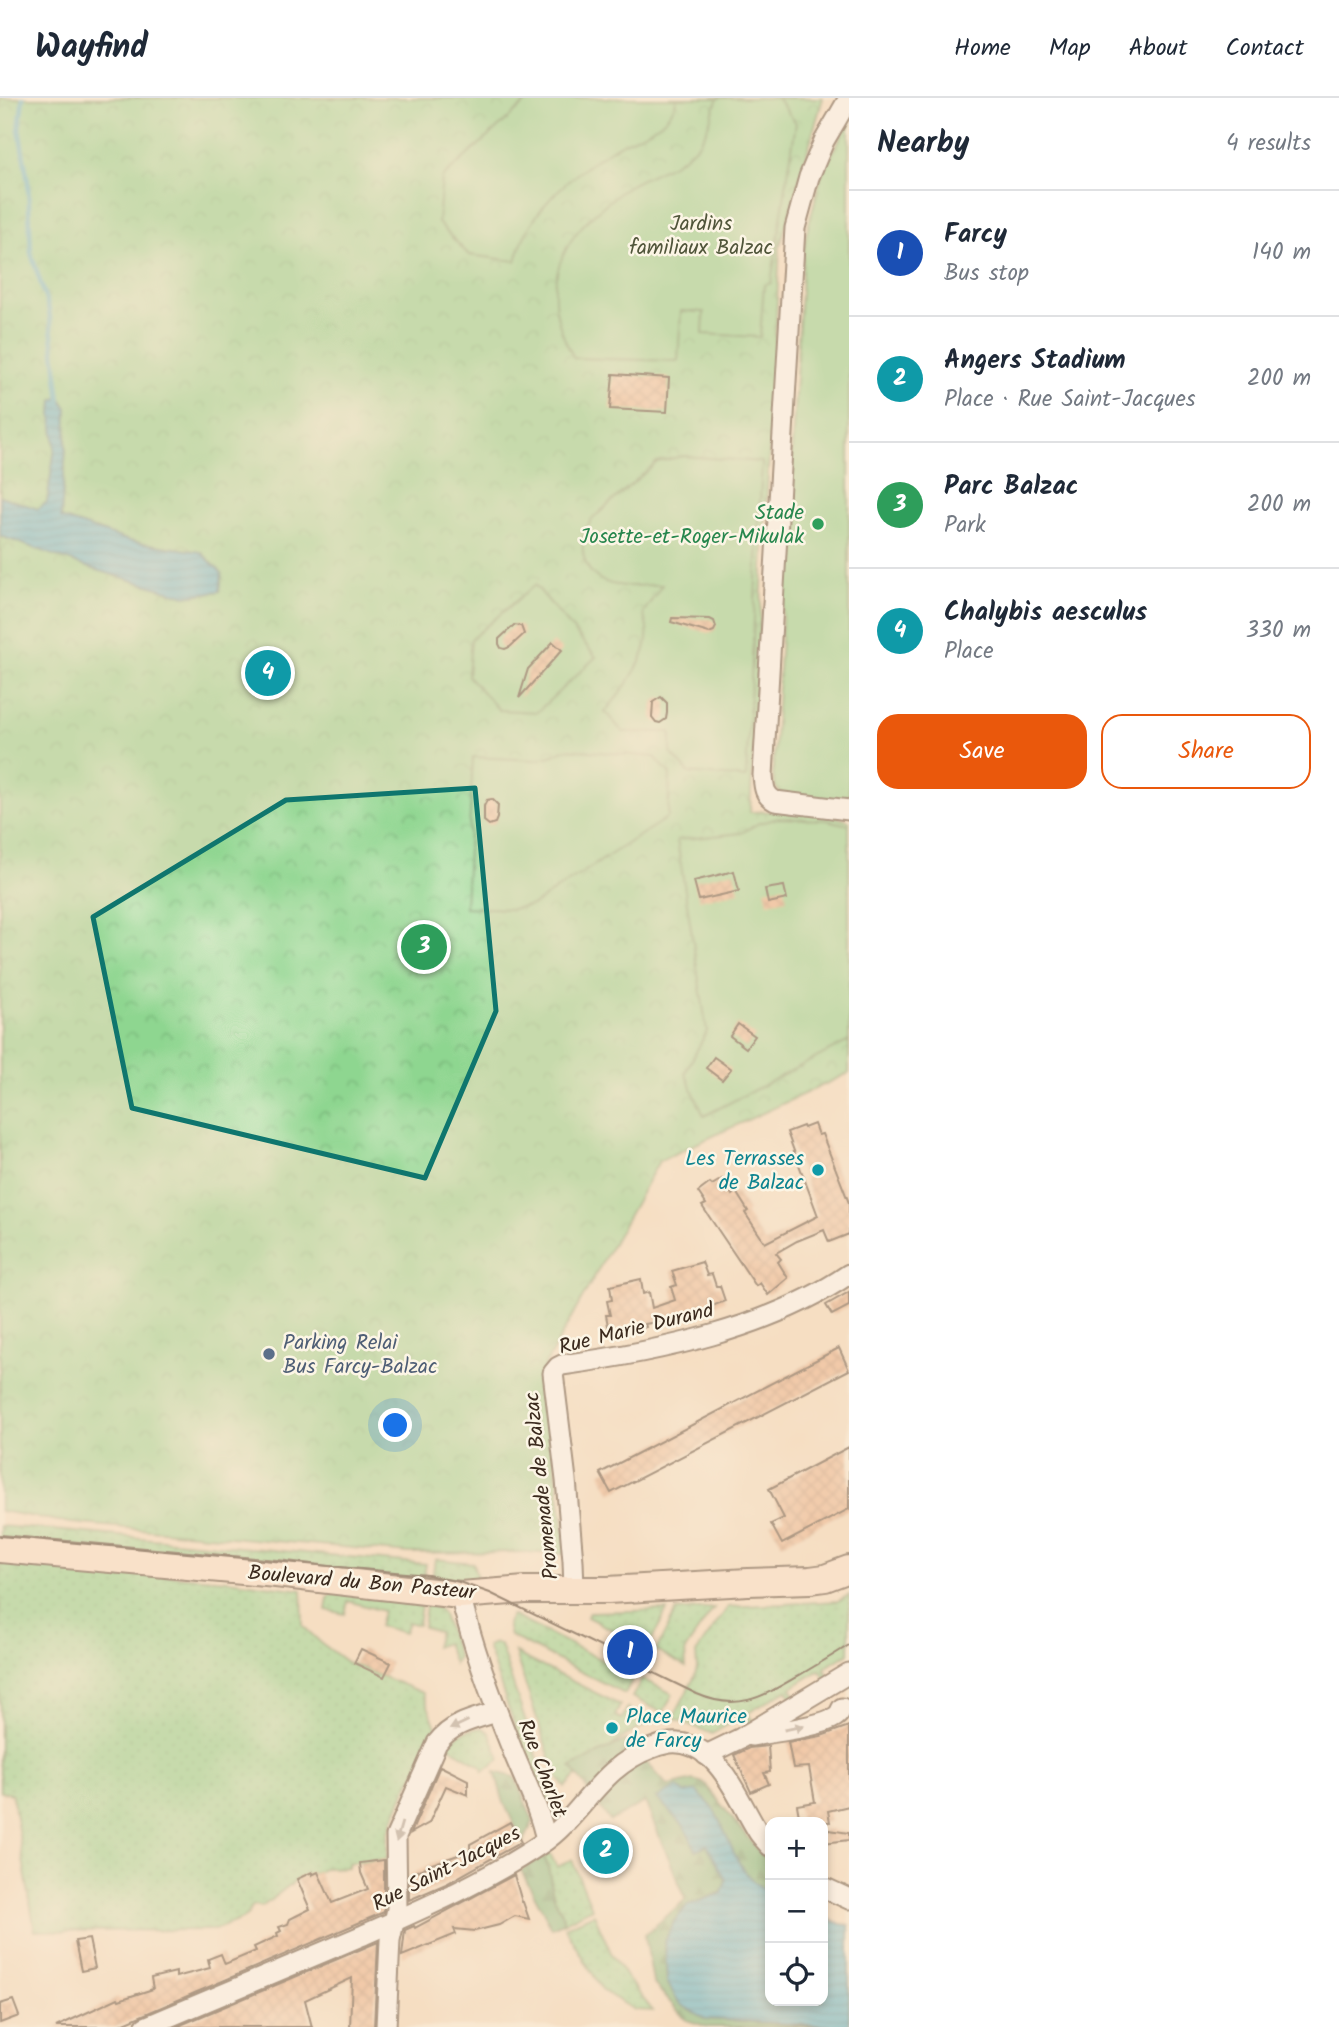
<!DOCTYPE html>
<html lang="en">
<head>
<meta charset="utf-8">
<style>
	:root { --surface:#fff; --page:#f2f2f3; --text:#1f2937; --muted:#747a83; --line:#e0e1e3; --accent:#ea580c }
	body { margin:0; font-family:Kalam,sans-serif; background:var(--page); color:var(--text) }
	.controls { position:absolute; right:21px; bottom:21px; display:grid; overflow:hidden; border-radius:14px; box-shadow:0 4px 10px #0003 }
	.controls button { width:63px; height:63px; display:grid; place-items:center; padding:0; border:0; border-bottom:2px solid var(--line); background:var(--surface); color:var(--text); font:35px sans-serif }
	.you { position:absolute; left:396px; top:1328px; width:24px; height:24px; margin:-18px; border:5px solid #fff; border-radius:50%; background:#1a73e8; box-shadow:0 0 0 10px #1a73e833 }
	.badge { display:grid; place-items:center; width:46px; height:46px; border-radius:50%; background:var(--accent); color:#fff; font-size:23px; font-weight:700 }
	.pin { position:absolute; translate:-50% -50%; border:4px solid #fff; box-shadow:0 2px 7px #0006 }
	.list { margin:0; padding:0; list-style:none }
	h2 { display:flex; justify-content:space-between; align-items:center; height:91px; margin:0; padding:0 28px; font-size:30px }
	h2 small { font-size:23px; font-weight:400; color:var(--muted) }
	.list li { display:grid; grid-template-columns:46px 1fr auto; gap:21px; align-items:center; box-sizing:border-box; height:126px; padding:0 28px; border-top:2px solid var(--line) }
	.list b { display:block; font-size:26px; white-space:nowrap }
	.list p { margin:0; font-size:23px; white-space:nowrap; color:var(--muted) }
	.list em { font-size:23px; font-style:normal; color:var(--muted) }
	.actions { display:flex; gap:14px; padding:21px 28px }
	.actions a { flex:1; padding:16px 0; border:2px solid var(--accent); border-radius:21px; text-align:center; font-size:24px; color:var(--accent) }
	.actions .main { background:var(--accent); color:#fff }
	.icon { flex:none; width:38px; height:38px; fill:none; stroke:currentColor; stroke-width:2; stroke-linecap:round; stroke-linejoin:round }
	.map { position:relative; flex:none; width:849px; height:1929px; overflow:hidden }
	header { display:flex; align-items:center; gap:42px; box-sizing:border-box; height:98px; padding:0 35px; background:var(--surface); border-bottom:2px solid var(--line) }
	header strong { font-size:33px }
	nav { display:flex; gap:38px; margin-inline-start:auto; font-size:24px }
	main { display:flex }
	aside { flex:1; background:var(--surface) }
	.map>svg:first-child { display:block }
</style>
</head>
<body>
<header>
<strong>Wayfind</strong>
<nav><a>Home</a><a>Map</a><a>About</a><a>Contact</a></nav>
</header>
<main>
<div class="map">
<svg width="849" height="1929" viewBox="0 0 849 1929">
	<defs>
		<pattern id="grass-dots" width="8" height="8" patternUnits="userSpaceOnUse" patternTransform="scale(1.75)"><rect width="8" height="8" fill="#8ed690"/><path d="M2 2h.1M6 6h.1" fill="none" stroke="#7bb87c" stroke-width="1.8" stroke-linecap="round"/></pattern>
		<pattern id="forest-firs" width="22" height="20" patternUnits="userSpaceOnUse" patternTransform="scale(1.75)"><rect width="22" height="20" fill="#72b77a"/><path d="M5 1l3.5 6h-7zM16 11l3.5 6h-7z" fill="#5f9563"/></pattern>
		<pattern id="park-crowns" width="20" height="18" patternUnits="userSpaceOnUse" patternTransform="scale(1.75)"><rect width="20" height="18" fill="#8ed690"/><path d="M2 6a3 3 0 1 1 6 0M12 15a3 3 0 1 1 6 0" fill="none" stroke="#7bb87c"/></pattern>
		<pattern id="water-rules" width="6" height="5" patternUnits="userSpaceOnUse" patternTransform="scale(1.75)"><rect width="6" height="5" fill="#50b2ce"/><path d="M0 2.5h6" fill="none" stroke="#4491a7"/></pattern>
		<pattern id="building-cross-hatch" width="8" height="8" patternUnits="userSpaceOnUse" patternTransform="scale(1.75)"><rect width="8" height="8" fill="#ebb089"/><path d="M0 0l8 8M0 8l8-8" fill="none" stroke="#c08f6f"/></pattern>
	</defs>
	<rect width="100%" height="100%" fill="#fcf5e5"/>
	<filter id="ink" filterUnits="userSpaceOnUse"><feTurbulence type="fractalNoise" baseFrequency=".0143" numOctaves="2"/><feDisplacementMap in="SourceGraphic" scale="14" xChannelSelector="R" yChannelSelector="G"/><feConvolveMatrix kernelMatrix="1 2 1 2 8 2 1 2 1" color-interpolation-filters="sRGB"/></filter>
	<filter id="wash" filterUnits="userSpaceOnUse"><feTurbulence type="fractalNoise" baseFrequency=".00686" numOctaves="4" result="noise"/><feDisplacementMap in="SourceGraphic" scale="28" xChannelSelector="R" yChannelSelector="G"/><feGaussianBlur stdDeviation="1.57" result="paint"/><feColorMatrix in="noise" values="0 0 0 0 0 0 0 0 0 0 0 0 0 0 0 0 0 1.4 0 .05"/><feComposite in="paint" operator="in"/></filter>
	<g filter="url(#wash)">
		<rect width="100%" height="100%" fill="#f5dec2"/>
		<g fill="url(#grass-dots)" stroke="#648057" stroke-width="2">
			<path d="M0 1428 53 1432 426 1466 423 1485 0 1442Z"/>
			<path d="M435 1461 473 1465 478 1485 432 1482Z"/>
			<path d="M0 1464 228 1482 302 1492 303 1528 320 1544 347 1564 423 1595 439 1637 408 1687 387 1736V1761L348 1765V1769L326 1770 312 1777V1775L297 1781 262 1809 255 1807 251 1809 248 1817 242 1821 214 1832 35 1833 12 1696 0 1694Z"/>
			<path d="M333 1495 349 1496 421 1507 418 1527 408 1524 404 1535 379 1528 383 1513 348 1503 345 1516 326 1512 328 1500Z"/>
			<path d="M849 1497V1555L824 1570 830 1580 826 1582 820 1572 791 1590 796 1599 793 1602 787 1592 748 1615 754 1625 750 1627 743 1618 712 1636 673 1620 694 1580 697 1570 696 1555 728 1509 838 1503Z"/>
			<path d="M426 1507 438 1510 443 1517 458 1559 454 1566 446 1545 435 1549 439 1534 423 1529Z"/>
			<path d="M714 1510 685 1552 686 1569 656 1553 676 1513Z"/>
			<path d="M667 1512 648 1550 587 1519 589 1514Z"/>
			<path d="M511 1517 634 1578 625 1596 510 1538 507 1526Z"/>
			<path d="M495 1545 500 1547 552 1703 547 1709 544 1706 524 1655 487 1548Z"/>
			<path d="M515 1555 620 1607 615 1618 622 1621 627 1610 650 1622 648 1626 622 1640 584 1670 565 1689 557 1679 551 1663Z"/>
			<path d="M642 1581 673 1596 663 1615 632 1599Z"/>
			<path d="M483 1630 490 1635 500 1661 483 1674 482 1669 447 1647C455 1637 470 1630 483 1630Z"/>
			<path d="M550 1756 557 1769 572 1762 592 1810 563 1825C564 1814 558 1809 554 1799 549 1784 552 1775 544 1759Z"/>
			<path d="M594 1816 612 1857 628 1882 653 1913 635 1912 603 1893 565 1829Z"/>
		</g>
		<g fill="url(#forest-firs)" stroke="#56704c" stroke-width="2">
			<path d="M626 1642 668 1688 693 1682 704 1685 770 1767V1796L751 1783 688 1807 665 1843 667 1883 680 1906 706 1921 824 1929H708L686 1922 653 1885 645 1837 686 1801 645 1704 610 1723 571 1669Z"/>
			<path d="M495 1674 515 1679 533 1723 523 1745 504 1705Z"/>
			<path d="M544 1759C552 1775 549 1784 554 1799 558 1809 564 1814 563 1825L552 1830 521 1772Z"/>
		</g>
		<path fill="url(#park-crowns)" stroke="#648057" stroke-width="2" d="M0 0H823L780 148 750 714 814 712 849 723V975L659 1063 545 1267 544 1279 567 1456 512 1454 409 1455 71 1425 0 1413Z"/>
		<g fill="#8ed690" stroke="#648057" stroke-width="2">
			<path d="M531 0H677C670 31 635 36 612 51 569 79 528 112 516 163L469 157 438 125 442 80Z"/>
			<path d="M718 0H777L796 25 771 185 764 187 760 239 703 236 704 214 681 213 678 263 574 260C541 202 551 151 602 109 611 102 618 95 627 89 648 76 675 69 692 52 707 39 711 18 718 0Z"/>
			<path d="M849 23V704L781 695C774 690 774 684 773 676L803 158 806 137 822 75Z"/>
			<path d="M683 358 762 364 746 680 689 675 671 655V634H623L605 614C622 593 651 559 647 531 647 526 644 520 643 515L662 487C648 486 632 490 617 487 582 482 575 449 591 422L657 364Z"/>
			<path d="M535 487 596 559 537 614 499 612 468 578 471 541Z"/>
			<path d="M566 651 655 659 670 676 668 719 533 807 512 811 465 809 473 659 535 662 551 658Z"/>
			<path d="M779 720 827 722 849 727V943L704 1018 685 975 707 933 677 742 741 735 759 725Z"/>
		</g>
		<g fill="url(#water-rules)" stroke="#466e76" stroke-width="2">
			<path d="M60 299 67 310 66 350 61 420 130 443 201 454 222 475 220 493 185 498 90 470 0 438V398L38 411 47 404 55 349 52 317 53 302Z"/>
			<path d="M677 1689 685 1695 696 1693C701 1698 708 1703 712 1709 734 1744 731 1771 770 1796V1903H823V1818L841 1826 849 1827V1929L706 1921 680 1906 667 1884 665 1843 674 1823 688 1807 722 1795 726 1782 707 1747 696 1752 684 1728 657 1700Z"/>
		</g>
		<g fill="none" stroke-linecap="round" stroke-linejoin="round">
			<path stroke="#50b2ce" stroke-width="4.5" d="M23 0 19 31 28 84 31 155 49 212 60 303"/>
		</g>
		<g id="blocks">
			<g fill="url(#building-cross-hatch)">
				<path d="M613 276 669 280 667 314 610 311Z"/>
				<path d="M672 520 710 521 714 523 716 529 714 533 709 535 671 524Z"/>
				<path d="M514 527 521 528 524 536 510 549 505 551 501 550 499 546V541Z"/>
				<path d="M553 544 562 552 519 600 528 571Z"/>
				<path d="M661 599 667 605V615L666 621 660 625 656 624 652 619 653 604Z"/>
				<path d="M492 701 498 707 497 720 495 725 489 727 484 723V708L487 702Z"/>
				<path d="M734 773 739 793 699 802 694 783Z"/>
				<path d="M784 788 787 801 768 805 765 791Z"/>
				<path d="M738 926 755 938 746 950 730 938Z"/>
				<path d="M714 959 731 971 722 982 706 970Z"/>
				<path d="M814 1026 818 1037 822 1036 849 1105V1136L829 1144 824 1132 797 1143 776 1155 781 1161 778 1164 788 1180 768 1197 760 1185 756 1188 731 1151 702 1108 706 1106 698 1094 710 1085 712 1087 722 1081 732 1097 736 1094 748 1113 745 1115 765 1145 818 1118 787 1034 803 1028 804 1030Z"/>
				<path d="M702 1164 707 1177 712 1176 716 1188H720L725 1203 712 1208 713 1211 692 1217 691 1214 667 1222 645 1226 646 1229 624 1234V1230L609 1233 606 1217H610L607 1203 612 1202 610 1188 641 1181 643 1196 649 1194 652 1210 675 1202 671 1189 677 1187 672 1173Z"/>
				<path d="M849 1194V1208L832 1217 826 1207Z"/>
				<path d="M839 1250 849 1272 611 1395 600 1375Z"/>
				<path d="M849 1349V1411L782 1446 771 1426 784 1420 769 1391Z"/>
				<path d="M361 1551 391 1565 384 1579 354 1565Z"/>
				<path d="M849 1628V1708L828 1713 830 1724H800L797 1707 815 1704 809 1669 793 1670 788 1644 821 1638Z"/>
				<path d="M768 1648 770 1674 764 1675 769 1686 751 1694 734 1657 749 1650Z"/>
				<path d="M440 1668 468 1682V1697L446 1688 429 1725 411 1735Z"/>
				<path d="M510 1724 521 1744 446 1786 409 1802V1777L432 1766 470 1753V1746Z"/>
				<path d="M823 1731 849 1735V1742L823 1745Z"/>
				<path d="M384 1762V1814L115 1929H56L118 1900 119 1902 153 1891 151 1880 176 1874V1879L210 1870 208 1861 221 1856 225 1866 256 1853 254 1849 278 1838 277 1835 281 1833 279 1829 288 1826 290 1821 310 1811 297 1781 312 1774V1777L318 1774 332 1805 368 1791 361 1775 360 1765Z"/>
				<path d="M514 1777 522 1804H523L529 1821 515 1818 499 1827 475 1833 454 1831 456 1836 402 1858 405 1832 414 1828 415 1830Z"/>
				<path d="M89 1841 95 1870 81 1873 75 1843Z"/>
				<path d="M378 1844 374 1929H350L352 1880 305 1902 312 1929H176Z"/>
				<path d="M13 1902 19 1918 0 1925V1906Z"/>
			</g>
		</g>
	</g>
	<g filter="url(#ink)">
		<use href="#blocks" fill-opacity="0" stroke="#574537" stroke-width="2"/>
		<g fill="none" stroke-linecap="round" stroke-linejoin="round">
			<defs>
				<g id="street">
					<path d="M849 0 824 43 809 79 795 130 763 677C764 689 764 697 775 703L849 712"/>
					<path d="M574 1491 573 1463 566 1382 553 1275 558 1269 562 1267C657 1254 769 1231 849 1176"/>
					<path d="M460 1497C473 1548 490 1597 510 1646 522 1678 539 1708 546 1742"/>
					<path d="M752 1638C772 1634 820 1629 835 1619 840 1616 839 1615 842 1610"/>
					<path d="M706 1657 741 1640 849 1575"/>
					<path d="M823 1789 849 1801"/>
					<path d="M145 1929C217 1898 289 1868 361 1838 422 1811 485 1784 541 1746 583 1718 599 1669 652 1650 660 1647 669 1644 678 1645 720 1648 738 1702 757 1732 760 1738 766 1743 770 1748"/>
					<path d="M386 1929 390 1842 397 1811 396 1738 437 1645C452 1625 474 1621 497 1614"/>
				</g>
				<path id="secondary" d="M0 1451 276 1476 460 1497 525 1492H608L748 1484 810 1482 825 1480 849 1471"/>
			</defs>
			<use href="#street" stroke="#574537" stroke-width="23"/>
			<use href="#secondary" stroke="#574537" stroke-width="30"/>
			<use href="#street" stroke="#fff" stroke-width="19"/>
			<use href="#secondary" stroke="#fde4d1" stroke-width="26"/>
			<path stroke="#3b2a1e" stroke-width="2" d="M0 1438 428 1477 459 1484 490 1495 697 1596C738 1614 762 1599 798 1578 815 1568 832 1558 849 1547"/>
		</g>
		<defs><path id="oneway-solid" d="M-6-.8H1V-3.2L6.5 0L1 3.2V.8H-6Z" transform="scale(1.75)"/></defs>
		<g fill="#a79f9a">
			<use href="#oneway-solid" transform="translate(459 1627) rotate(155)"/>
			<use href="#oneway-solid" transform="translate(794 1630) rotate(-11)"/>
			<use href="#oneway-solid" transform="translate(399 1734) rotate(106)"/>
		</g>
	</g>
	<path d="M0 0H849V1929H0ZM475 690 496 913 425 1080 132 1010 93 819 286 702Z" fill="#f5dec2" fill-opacity=".55" fill-rule="evenodd"/>
	<path fill="none" stroke="#0f766e" stroke-width="5" stroke-linejoin="round" d="M475 690 496 913 425 1080 132 1010 93 819 286 702Z"/>
	<circle fill="#2e9e5b" stroke="#fcf5e5" stroke-width="2.5" cx="818" cy="426" r="7"/>
	<g fill="#0f9aa8" stroke="#fcf5e5" stroke-width="2.5">
		<circle cx="818" cy="1072" r="7"/>
		<circle cx="612" cy="1630" r="7"/>
	</g>
	<circle fill="#5c6f8a" stroke="#fcf5e5" stroke-width="2.5" cx="269" cy="1256" r="7"/>
	<g text-anchor="middle" stroke-width="5" stroke-linejoin="round" paint-order="stroke">
		<g font-size="21" fill="#50553a" stroke="#fcf5e5">
			<text x="701" y="132">Jardins<tspan x="701" dy="24">familiaux Balzac</tspan></text>
		</g>
		<g font-size="21" fill="#27864d" stroke="#fcf5e5" text-anchor="end">
			<text x="804" y="421">Stade<tspan x="804" dy="24">Josette-et-Roger-Mikulak</tspan></text>
		</g>
		<g font-size="21" fill="#0d838f" stroke="#fcf5e5" text-anchor="end">
			<text x="804" y="1067">Les Terrasses<tspan x="804" dy="24">de Balzac</tspan></text>
			<text x="626" y="1625" text-anchor="start">Place Maurice<tspan x="626" dy="24">de Farcy</tspan></text>
		</g>
		<g font-size="21" fill="#3b2a1e" stroke="#fcf5e5">
			<text transform="translate(636 1230) rotate(-14)" y="7">Rue Marie Durand</text>
			<text transform="translate(541 1388) rotate(-96)" y="7">Promenade de Balzac</text>
			<text transform="translate(362 1484) rotate(5)" y="7">Boulevard du Bon Pasteur</text>
			<text transform="translate(543 1670) rotate(69)" y="7">Rue Charlet</text>
			<text transform="translate(446 1770) rotate(-27)" y="7">Rue Saint-Jacques</text>
		</g>
		<g font-size="21" fill="#4e5e75" stroke="#fcf5e5" text-anchor="start">
			<text x="283" y="1251">Parking Relai<tspan x="283" dy="24">Bus Farcy-Balzac</tspan></text>
		</g>
	</g>
</svg>
<div class="controls">
<button>+</button>
<button>−</button>
<button><svg class="icon" aria-label="locate" viewBox="0 0 24 24"><circle cx="12" cy="12" r="6"/><path d="M12 2v4M12 18v4M2 12h4M18 12h4"/></svg></button>
</div>
<div class="you"></div>
<div class="pin badge" style="left:630px;top:1554px;background:#1a4fb4">1</div>
<div class="pin badge" style="left:606px;top:1753px;background:#0f9aa8">2</div>
<div class="pin badge" style="left:424px;top:849px;background:#2e9e5b">3</div>
<div class="pin badge" style="left:268px;top:575px;background:#0f9aa8">4</div>
</div>
<aside>
<h2>Nearby<small>4 results</small></h2>
<ul class="list">
<li><span class="badge" style="background:#1a4fb4">1</span><div><b>Farcy</b><p>Bus stop</p></div><em>140 m</em></li>
<li><span class="badge" style="background:#0f9aa8">2</span><div><b>Angers Stadium</b><p>Place · Rue Saint-Jacques</p></div><em>200 m</em></li>
<li><span class="badge" style="background:#2e9e5b">3</span><div><b>Parc Balzac</b><p>Park</p></div><em>200 m</em></li>
<li><span class="badge" style="background:#0f9aa8">4</span><div><b>Chalybis aesculus</b><p>Place</p></div><em>330 m</em></li>
</ul>
<div class="actions"><a class="main">Save</a><a>Share</a></div>
</aside>
</main>
</body>
</html>
